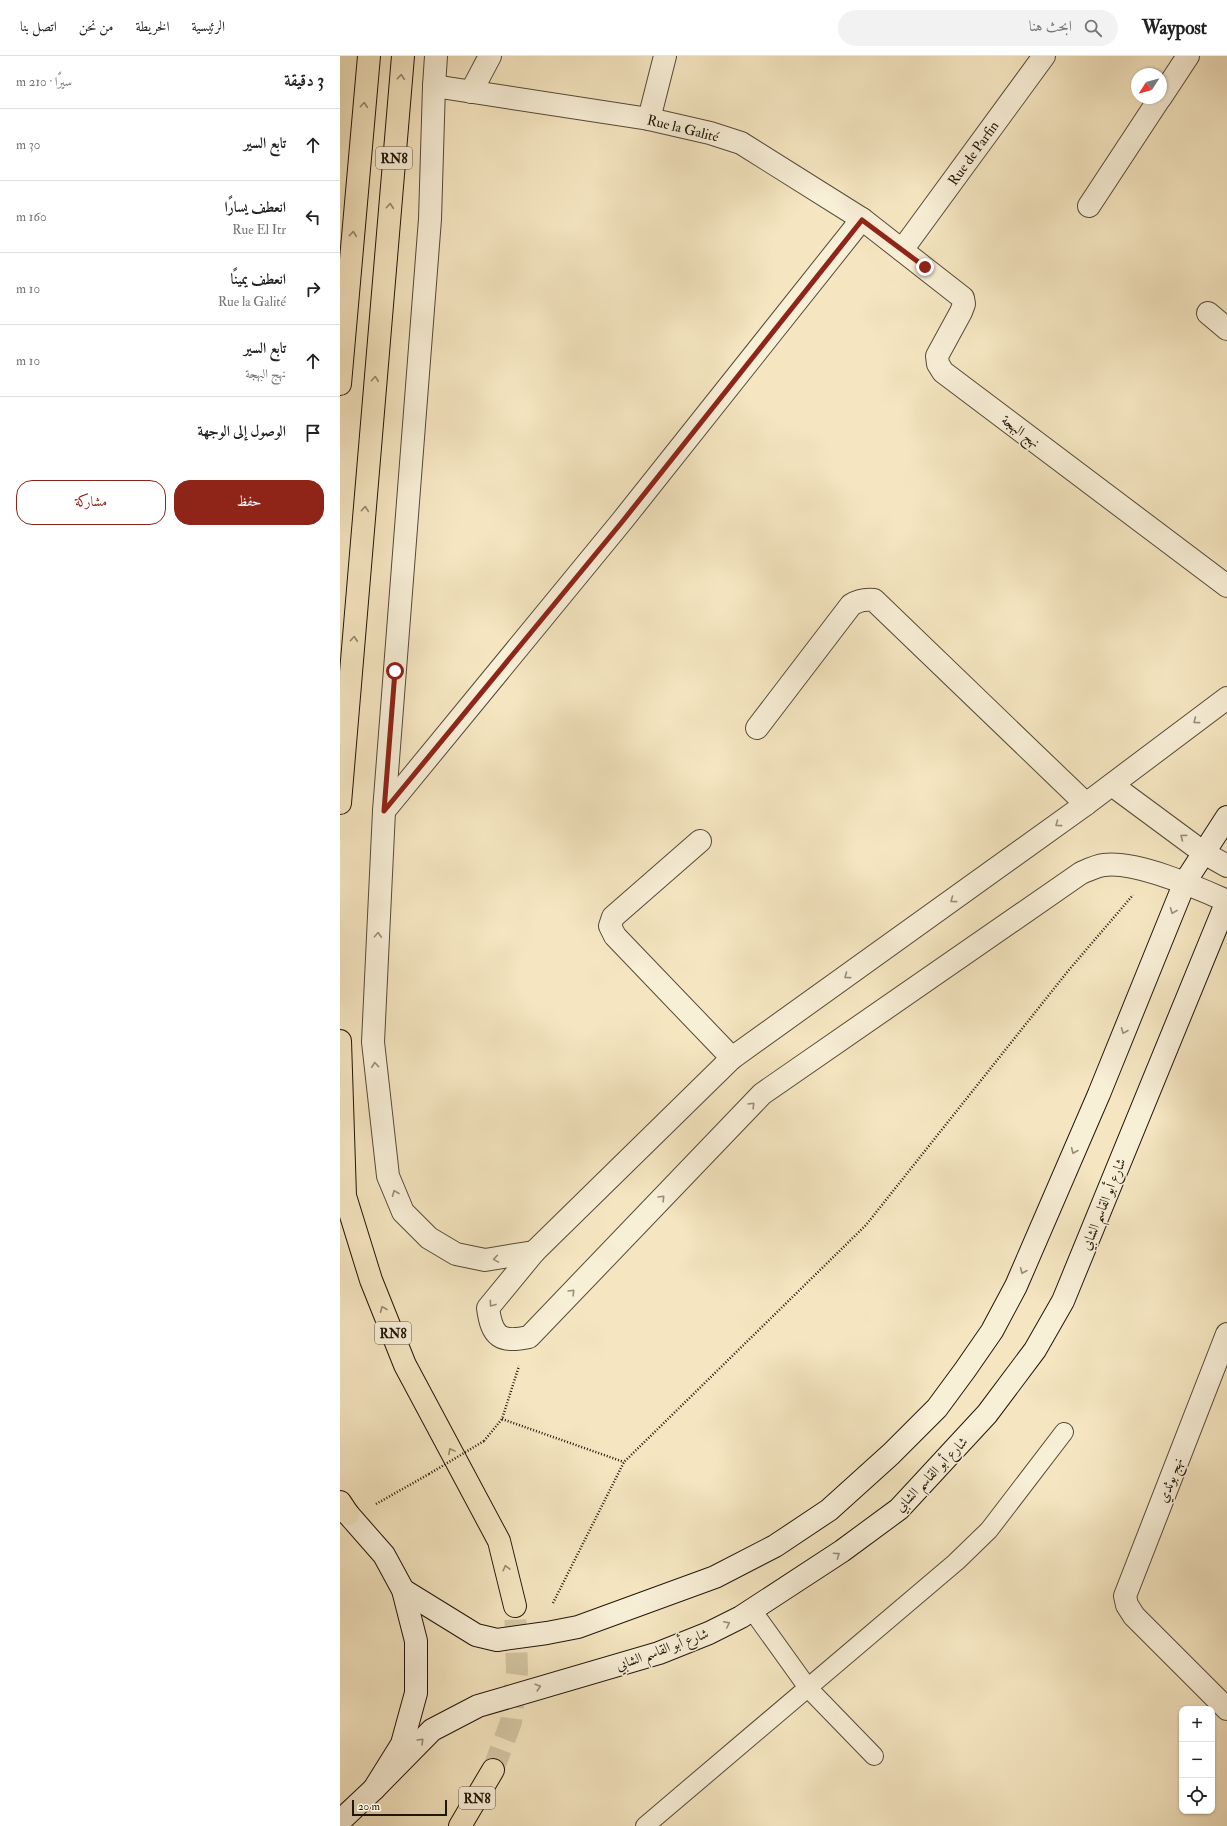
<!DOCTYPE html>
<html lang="ar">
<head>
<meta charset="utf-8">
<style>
	:root { --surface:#fff; --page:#f2f2f2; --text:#222; --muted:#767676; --line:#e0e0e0; --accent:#8f2418 }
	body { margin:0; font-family:"IM FELL Double Pica",Amiri,serif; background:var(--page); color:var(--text); direction:rtl }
	.controls { position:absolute; right:12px; bottom:12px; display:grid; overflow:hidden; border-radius:8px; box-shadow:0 1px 3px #0004 }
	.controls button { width:36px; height:36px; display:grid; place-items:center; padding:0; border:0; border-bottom:1px solid var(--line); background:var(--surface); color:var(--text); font:20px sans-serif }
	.compass { position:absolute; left:791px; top:12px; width:36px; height:36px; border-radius:50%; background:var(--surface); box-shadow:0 1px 3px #0004; rotate:234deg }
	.scale { position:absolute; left:12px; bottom:10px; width:95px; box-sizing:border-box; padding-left:4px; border:2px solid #211609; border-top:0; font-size:11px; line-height:14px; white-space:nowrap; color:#211609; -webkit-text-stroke:3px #f8efd7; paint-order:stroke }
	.stop { position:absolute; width:12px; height:12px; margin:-9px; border:3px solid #8f2418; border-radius:50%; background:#fff }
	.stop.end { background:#8f2418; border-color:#fff; box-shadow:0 1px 4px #0008 }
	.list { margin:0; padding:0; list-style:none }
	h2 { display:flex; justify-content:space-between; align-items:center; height:52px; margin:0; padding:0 16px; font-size:17px }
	h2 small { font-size:13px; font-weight:400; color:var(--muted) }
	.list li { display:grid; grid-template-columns:26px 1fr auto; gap:12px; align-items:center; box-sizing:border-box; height:72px; padding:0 16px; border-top:1px solid var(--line) }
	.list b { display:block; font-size:15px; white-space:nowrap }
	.list p { margin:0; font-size:13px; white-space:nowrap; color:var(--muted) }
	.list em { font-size:13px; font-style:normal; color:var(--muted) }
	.actions { display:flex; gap:8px; padding:12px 16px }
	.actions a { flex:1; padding:9px 0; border:1px solid var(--accent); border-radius:16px; text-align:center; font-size:14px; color:var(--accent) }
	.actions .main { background:var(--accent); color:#fff }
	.icon { flex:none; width:22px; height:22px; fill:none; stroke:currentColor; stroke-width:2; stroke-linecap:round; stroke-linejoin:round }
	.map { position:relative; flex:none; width:887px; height:1770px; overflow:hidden; direction:ltr }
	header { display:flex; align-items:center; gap:24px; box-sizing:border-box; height:56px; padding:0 20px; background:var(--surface); border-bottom:1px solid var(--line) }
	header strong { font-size:19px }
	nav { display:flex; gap:22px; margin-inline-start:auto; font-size:14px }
	.search { width:280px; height:36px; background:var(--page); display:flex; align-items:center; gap:10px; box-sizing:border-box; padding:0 14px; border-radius:22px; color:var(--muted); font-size:15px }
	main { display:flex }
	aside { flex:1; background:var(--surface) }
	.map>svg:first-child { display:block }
</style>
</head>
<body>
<header>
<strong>Waypost</strong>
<div class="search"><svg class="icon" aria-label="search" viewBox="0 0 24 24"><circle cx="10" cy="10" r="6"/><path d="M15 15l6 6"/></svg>ابحث هنا</div>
<nav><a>الرئيسية</a><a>الخريطة</a><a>من نحن</a><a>اتصل بنا</a></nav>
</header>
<main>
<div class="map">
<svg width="887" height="1770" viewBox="0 0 887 1770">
	<rect width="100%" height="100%" fill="#f5e6c1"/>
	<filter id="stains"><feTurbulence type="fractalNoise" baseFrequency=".005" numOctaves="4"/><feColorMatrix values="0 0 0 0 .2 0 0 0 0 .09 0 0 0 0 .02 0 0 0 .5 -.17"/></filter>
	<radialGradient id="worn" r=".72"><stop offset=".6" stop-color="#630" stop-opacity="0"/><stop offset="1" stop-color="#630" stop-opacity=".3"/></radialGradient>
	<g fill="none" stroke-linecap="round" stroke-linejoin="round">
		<path stroke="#d5c7a5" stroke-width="22" stroke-dasharray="22 11" stroke-linecap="butt" d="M153 1714 171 1666 177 1615 175 1550"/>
		<defs>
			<g id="lane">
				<path d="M412 1554 468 1632 534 1700"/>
				<path d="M305 1770 616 1506 649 1474 724 1376"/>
			</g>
			<g id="street">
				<path d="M96 0 94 30 90 163 44 755 33 986 48 1120 63 1156 89 1182 116 1198 145 1204 194 1196"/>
				<path d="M94 30 309 63 370 77 401 87 522 163 623 242 624 248 621 256 597 300 598 308 603 316 887 530"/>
				<path d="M131 36 150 0"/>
				<path d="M821 41 848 0"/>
				<path d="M309 63 325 0"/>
				<path d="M749 150 820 42"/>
				<path d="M562 194 704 0"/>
				<path d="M868 257 887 273"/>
				<path d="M417 672 511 549C519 544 525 543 534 544L746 748"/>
				<path d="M772 729 864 797 887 810"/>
				<path d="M44 755 282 465 522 163"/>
				<path d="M360 785 273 861 270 870 275 880 392 1002"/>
				<path d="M887 845C856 831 797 805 764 809 756 810 748 814 741 817L422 1038 189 1281C160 1287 152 1281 148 1252L194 1196 392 1002 746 748 887 642"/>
				<path d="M887 1278 785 1540 787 1549 794 1560 887 1653"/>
			</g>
			<g id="secondary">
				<path d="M0 1453 8 1458 44 1499 63 1534 76 1585V1637L62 1688 34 1733 0 1765"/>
				<path d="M63 1534 136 1579 157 1584 207 1577 238 1571 375 1521 435 1490 489 1454 551 1398 597 1352 625 1314 652 1275 676 1230 759 1038 845 826 887 761"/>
				<path d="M34 1733 92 1674 138 1650 319 1597 369 1577 401 1561 502 1495 559 1453 647 1358 695 1294 723 1245 887 845"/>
			</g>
			<g id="highway">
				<path d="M0 328 29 0"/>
				<path d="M0 747 63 0"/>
				<path d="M0 985 5 1140 31 1224 65 1309 159 1485 175 1550"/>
				<path d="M0 1446 8 1458"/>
				<path d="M120 1770 153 1714"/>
			</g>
		</defs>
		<use href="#lane" stroke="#564a37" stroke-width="20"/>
		<use href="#street" stroke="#564a37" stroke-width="24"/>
		<use href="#secondary" stroke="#211609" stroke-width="24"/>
		<use href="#highway" stroke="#211609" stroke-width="24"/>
		<g stroke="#211609" stroke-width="2.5" stroke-dasharray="1 2" stroke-linecap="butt">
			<path d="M162 1363 284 1406"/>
			<path d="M144 1385 162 1363 179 1310"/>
			<path d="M36 1448 89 1418"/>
			<path d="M213 1547 284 1406 526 1169 728 915 793 839"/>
		</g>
		<use href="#lane" stroke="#f8efd7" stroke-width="18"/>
		<use href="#street" stroke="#f8efd7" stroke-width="22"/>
		<use href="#secondary" stroke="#f8efd7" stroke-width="22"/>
		<use href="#highway" stroke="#f5e6c1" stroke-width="22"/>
		<path stroke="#211609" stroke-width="2.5" stroke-dasharray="1 2" stroke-linecap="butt" d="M89 1418 144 1385"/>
	</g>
	<defs><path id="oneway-chevron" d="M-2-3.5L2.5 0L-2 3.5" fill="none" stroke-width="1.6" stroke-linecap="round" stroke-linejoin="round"/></defs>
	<g stroke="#96886e">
		<use href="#oneway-chevron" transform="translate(61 21) rotate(-85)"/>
		<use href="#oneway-chevron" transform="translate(24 49) rotate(-85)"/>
		<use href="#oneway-chevron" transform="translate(50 150) rotate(-85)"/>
		<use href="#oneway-chevron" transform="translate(13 178) rotate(-85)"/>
		<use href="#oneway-chevron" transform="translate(35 323) rotate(-85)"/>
		<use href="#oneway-chevron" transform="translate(25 453) rotate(-85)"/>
		<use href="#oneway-chevron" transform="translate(14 583) rotate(-85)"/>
		<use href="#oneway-chevron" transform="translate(43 1253) rotate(-112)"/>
		<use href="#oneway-chevron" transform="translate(111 1395) rotate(-118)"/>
		<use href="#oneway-chevron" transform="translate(166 1512) rotate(-104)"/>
	</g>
	<g stroke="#978d7a">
		<use href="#oneway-chevron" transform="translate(856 665) rotate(143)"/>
		<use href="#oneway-chevron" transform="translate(718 768) rotate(144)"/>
		<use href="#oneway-chevron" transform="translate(843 781) rotate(-143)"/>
		<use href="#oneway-chevron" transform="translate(613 844) rotate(144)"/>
		<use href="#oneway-chevron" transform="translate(833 855) rotate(112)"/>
		<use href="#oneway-chevron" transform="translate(38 879) rotate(-87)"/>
		<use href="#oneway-chevron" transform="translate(507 920) rotate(144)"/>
		<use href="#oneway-chevron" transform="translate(784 975) rotate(112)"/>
		<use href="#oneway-chevron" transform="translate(35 1009) rotate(-95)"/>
		<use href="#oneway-chevron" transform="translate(412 1049) rotate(-46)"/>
		<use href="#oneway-chevron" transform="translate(734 1095) rotate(113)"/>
		<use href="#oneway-chevron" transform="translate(55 1137) rotate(-112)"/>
		<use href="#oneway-chevron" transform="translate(322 1142) rotate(-46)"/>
		<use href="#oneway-chevron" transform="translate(156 1203) rotate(171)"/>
		<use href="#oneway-chevron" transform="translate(683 1215) rotate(113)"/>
		<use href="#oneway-chevron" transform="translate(232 1236) rotate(-46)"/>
		<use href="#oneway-chevron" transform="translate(152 1248) rotate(126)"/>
		<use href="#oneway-chevron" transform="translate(497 1499) rotate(-34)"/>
		<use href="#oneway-chevron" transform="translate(387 1568) rotate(-26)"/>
		<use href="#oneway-chevron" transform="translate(198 1631) rotate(-17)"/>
		<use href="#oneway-chevron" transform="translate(81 1685) rotate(-45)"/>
	</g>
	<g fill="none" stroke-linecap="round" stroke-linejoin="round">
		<path stroke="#8f2418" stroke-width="5" d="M55 615 44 755 282 466 522 164 585 211"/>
	</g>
	<g text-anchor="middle" stroke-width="3" stroke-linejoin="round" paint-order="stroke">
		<g fill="#f8efd7" stroke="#625747" stroke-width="1">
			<rect x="36" y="91" width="36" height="22" rx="3"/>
			<rect x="35" y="1266" width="36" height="22" rx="3"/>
			<rect x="119" y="1731" width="36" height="22" rx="3"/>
		</g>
		<g font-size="13" font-weight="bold" fill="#211609">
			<text x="54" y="107">RN8</text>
			<text x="53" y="1282">RN8</text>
			<text x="137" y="1747">RN8</text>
		</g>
		<g font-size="14" fill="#211609" stroke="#f8efd7">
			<text transform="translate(343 72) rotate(14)" y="5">Rue la Galité</text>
			<text transform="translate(633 97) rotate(-54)" y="5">Rue de Parfin</text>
			<text transform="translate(681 375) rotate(37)" y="5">نهج البهجة</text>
			<text transform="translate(763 1148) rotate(-68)" y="5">شارع أبو القاسم الشابي</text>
			<text transform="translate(591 1418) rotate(-46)" y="5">شارع أبو القاسم الشابي</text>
			<text transform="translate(830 1424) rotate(-69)" y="5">نهج بوثدي</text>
			<text transform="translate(322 1593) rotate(-20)" y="5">شارع أبو القاسم الشابي</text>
		</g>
	</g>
	<rect width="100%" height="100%" filter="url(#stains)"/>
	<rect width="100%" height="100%" fill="url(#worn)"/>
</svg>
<div class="controls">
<button>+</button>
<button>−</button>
<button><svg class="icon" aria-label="locate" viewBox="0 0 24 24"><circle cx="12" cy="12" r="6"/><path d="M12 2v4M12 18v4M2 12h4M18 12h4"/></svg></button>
</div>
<svg class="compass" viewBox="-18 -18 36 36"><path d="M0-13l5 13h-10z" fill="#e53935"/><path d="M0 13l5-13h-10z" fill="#767676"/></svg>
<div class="scale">20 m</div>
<div class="stop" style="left:55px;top:615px"></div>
<div class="stop end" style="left:585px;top:211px"></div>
</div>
<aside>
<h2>3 دقيقة<small>سيرًا · 210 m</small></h2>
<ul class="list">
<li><svg class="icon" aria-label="ahead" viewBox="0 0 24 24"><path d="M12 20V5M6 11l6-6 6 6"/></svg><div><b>تابع السير</b></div><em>30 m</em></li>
<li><svg class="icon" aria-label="left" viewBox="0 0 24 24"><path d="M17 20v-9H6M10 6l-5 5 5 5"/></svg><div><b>انعطف يسارًا</b><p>Rue El Itr</p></div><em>160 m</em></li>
<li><svg class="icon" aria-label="right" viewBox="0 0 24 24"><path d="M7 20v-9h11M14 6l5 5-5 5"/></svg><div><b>انعطف يمينًا</b><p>Rue la Galité</p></div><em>10 m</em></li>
<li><svg class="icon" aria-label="ahead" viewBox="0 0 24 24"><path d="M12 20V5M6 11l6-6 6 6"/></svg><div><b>تابع السير</b><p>نهج البهجة</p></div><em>10 m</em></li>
<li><svg class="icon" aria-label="arrive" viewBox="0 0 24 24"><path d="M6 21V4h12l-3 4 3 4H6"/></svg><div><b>الوصول إلى الوجهة</b></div></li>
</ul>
<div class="actions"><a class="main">حفظ</a><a>مشاركة</a></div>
</aside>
</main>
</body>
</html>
